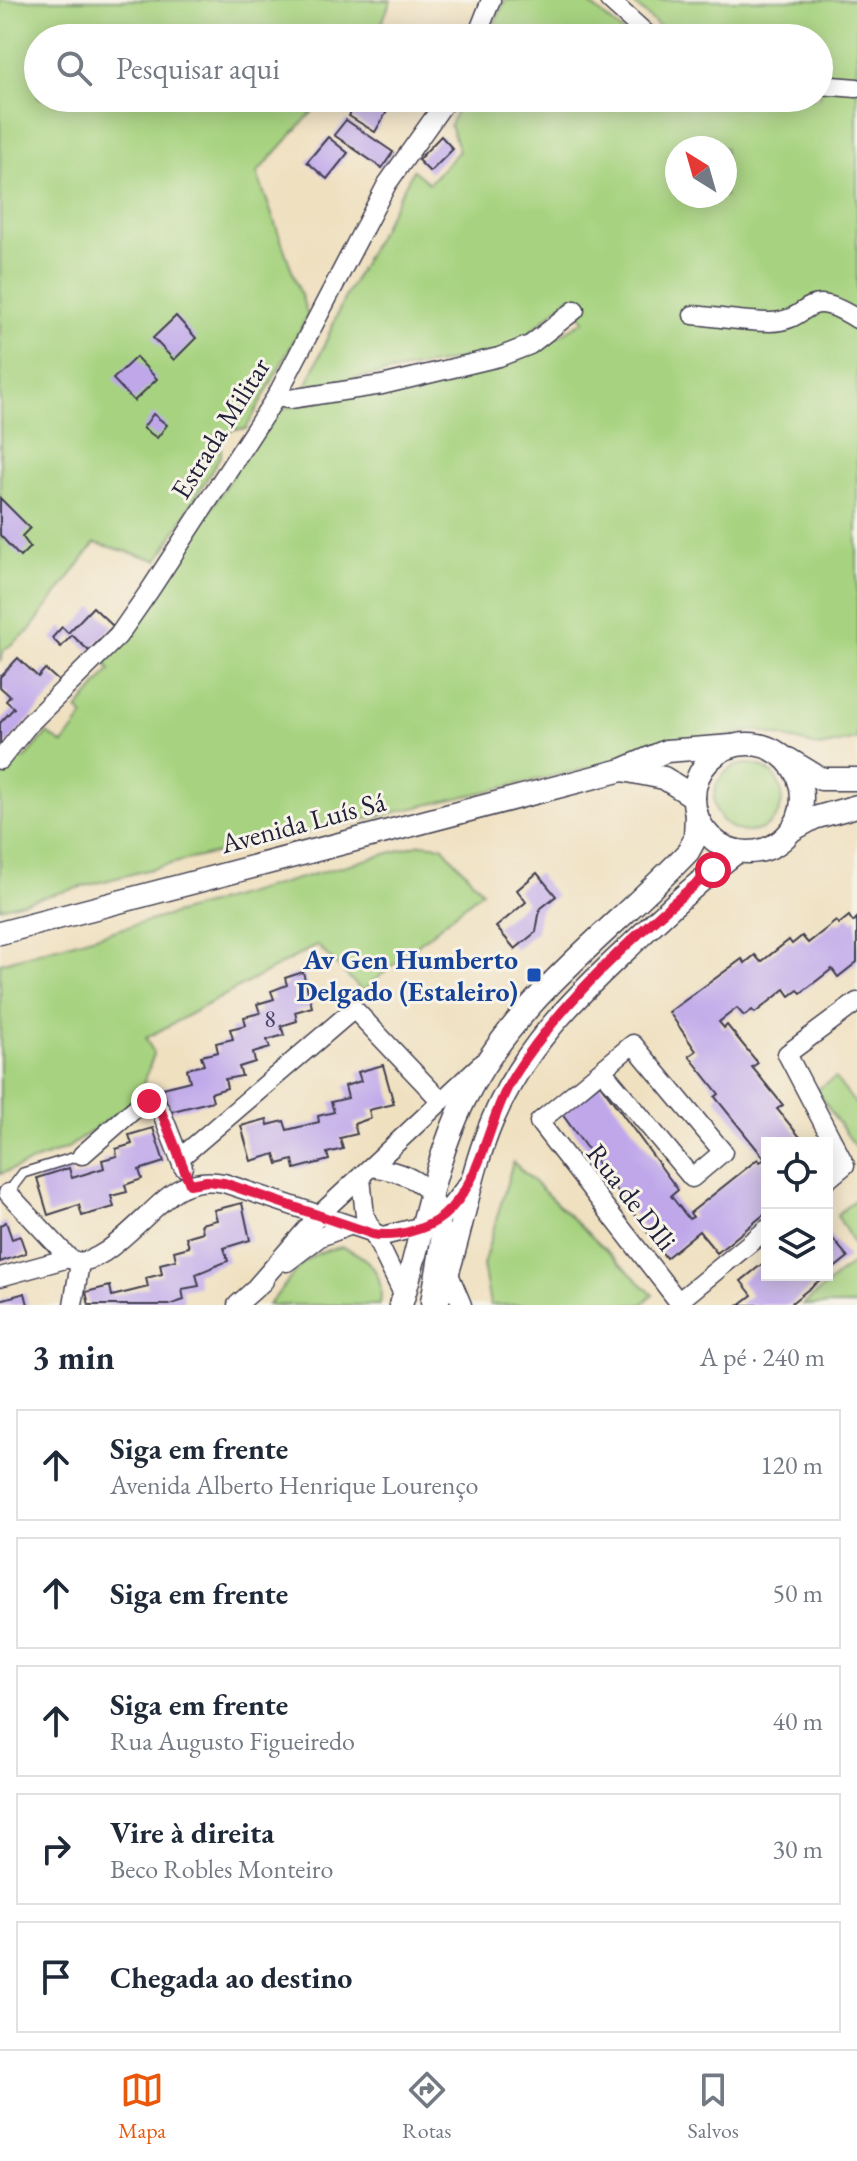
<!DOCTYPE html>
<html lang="pt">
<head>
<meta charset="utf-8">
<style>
	:root { --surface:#fff; --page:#f2f2f3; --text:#1f2937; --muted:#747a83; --line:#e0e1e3; --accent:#ea580c }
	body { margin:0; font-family:"EB Garamond",serif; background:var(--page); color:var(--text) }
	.controls { position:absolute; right:24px; bottom:24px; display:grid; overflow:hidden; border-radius:0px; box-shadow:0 4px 20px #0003 }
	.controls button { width:72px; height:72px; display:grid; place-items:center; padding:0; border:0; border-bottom:2px solid var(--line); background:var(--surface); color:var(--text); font:40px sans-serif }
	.compass { position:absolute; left:665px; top:136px; width:72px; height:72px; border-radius:50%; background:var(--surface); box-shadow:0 4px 20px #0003; rotate:323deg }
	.stop { position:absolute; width:24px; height:24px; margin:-18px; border:6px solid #e11d48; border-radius:50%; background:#fff }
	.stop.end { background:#e11d48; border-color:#fff; box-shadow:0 2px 8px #0008 }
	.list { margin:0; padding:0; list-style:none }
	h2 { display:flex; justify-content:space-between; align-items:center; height:104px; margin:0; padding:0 32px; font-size:34px }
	h2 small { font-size:26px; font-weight:400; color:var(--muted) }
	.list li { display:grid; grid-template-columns:52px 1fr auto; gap:24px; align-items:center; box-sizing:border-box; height:112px; margin:0 16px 16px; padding:0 16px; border:2px solid var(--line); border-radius:0px }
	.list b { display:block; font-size:30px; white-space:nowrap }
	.list p { margin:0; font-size:26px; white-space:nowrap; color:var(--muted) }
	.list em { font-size:26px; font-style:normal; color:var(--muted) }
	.icon { flex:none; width:44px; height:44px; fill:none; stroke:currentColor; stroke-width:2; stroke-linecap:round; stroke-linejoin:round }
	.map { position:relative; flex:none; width:857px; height:1305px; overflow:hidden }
	.search { position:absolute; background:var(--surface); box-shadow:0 4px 20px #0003; left:24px; right:24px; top:24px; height:88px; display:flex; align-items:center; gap:20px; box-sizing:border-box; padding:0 28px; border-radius:44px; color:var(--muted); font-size:30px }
	.sheet { height:744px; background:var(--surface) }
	nav { display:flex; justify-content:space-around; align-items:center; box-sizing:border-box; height:112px; border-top:2px solid var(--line); background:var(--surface); font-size:22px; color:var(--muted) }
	nav a { display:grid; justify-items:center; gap:4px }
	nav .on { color:var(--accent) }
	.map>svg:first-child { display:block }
</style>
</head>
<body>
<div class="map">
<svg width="857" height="1305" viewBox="0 0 857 1305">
	<rect width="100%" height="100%" fill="#f7f3e8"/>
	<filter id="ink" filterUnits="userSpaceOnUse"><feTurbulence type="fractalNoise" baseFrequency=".0125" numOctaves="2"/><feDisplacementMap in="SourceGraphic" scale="16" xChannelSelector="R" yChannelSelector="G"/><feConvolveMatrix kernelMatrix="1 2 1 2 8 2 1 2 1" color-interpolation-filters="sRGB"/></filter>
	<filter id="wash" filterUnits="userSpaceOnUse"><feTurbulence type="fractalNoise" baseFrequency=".006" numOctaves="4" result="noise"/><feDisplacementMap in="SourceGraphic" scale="32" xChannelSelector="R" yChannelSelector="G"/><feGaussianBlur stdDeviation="1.8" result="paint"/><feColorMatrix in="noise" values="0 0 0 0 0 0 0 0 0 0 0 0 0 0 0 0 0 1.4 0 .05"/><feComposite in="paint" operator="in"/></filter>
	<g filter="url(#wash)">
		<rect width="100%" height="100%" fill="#efe0c0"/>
		<g fill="#a7d380" stroke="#647a5e" stroke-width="2" fill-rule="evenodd">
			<path d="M0 0H391L376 38H38V98H325L257 173 308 315 246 429H234L221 439V455L158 560 95 543 29 631 4 650 0 662Z"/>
			<path d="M505 0H585L630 38H488Z"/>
			<path d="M630 0H857V739L820 747 756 730 186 860 0 908V770L14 753 24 760 47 733 63 744 84 716 77 710 110 670 105 663 189 543 270 416 280 409 520 359 584 321 570 297 508 351 306 387 344 299 413 170 429 183 459 151 450 125 462 98H819V38H672ZM677 148H725V196H677Z"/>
			<circle cx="748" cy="798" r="34"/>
			<path d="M421 844 442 846 482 891 362 991 317 945 146 1038 154 1054 138 1098 66 1149 0 1174V963Z"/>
			<path d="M835 1078 857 1106V1149L816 1090Z"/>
			<path d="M513 1162 653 1295 641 1305H490L483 1265Z"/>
			<path d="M857 1198V1250L837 1215Z"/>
			<path d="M343 1247C371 1258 385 1275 380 1305H268C295 1277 298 1252 343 1247Z"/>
			<path d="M857 1259V1305H803Z"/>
		</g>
		<g id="blocks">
			<g fill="#bfa7ea">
				<path d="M359 98H395L375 132 349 116Z"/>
				<path d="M346 120 393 152 382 168 334 135Z"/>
				<path d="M441 136 453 149 430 172 418 160Z"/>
				<path d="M328 137 348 153 327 179 307 162Z"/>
				<path d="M176 316 196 338 174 360 153 338Z"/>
				<path d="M136 357 157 379 134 401 113 379Z"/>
				<path d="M153 414 167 425 157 438 143 428Z"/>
				<path d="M0 498 30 528 22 536 30 547 20 557 0 535Z"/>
				<path d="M93 607 113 626 89 651 72 635 61 647 52 638 62 627 68 633Z"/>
				<path d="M18 658 38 677 45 669 62 684 0 751V723L14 708 6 701 10 696 0 687V677Z"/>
				<path d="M537 873 556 896 540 909 536 932 515 949 496 927 526 902 517 890Z"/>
				<path d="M849 916 853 922 857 918V962L838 977 832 969 801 993 798 990 790 996 785 989 755 1013 752 1010 744 1016 737 1008 719 1022 724 1028 727 1025 758 1063 752 1067 783 1105 777 1109 800 1137 796 1143H767V1212L717 1253 699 1231 666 1258 562 1114 600 1084 678 1190 671 1196 689 1219 693 1217 690 1213 758 1159 760 1162 765 1159 715 1097 719 1094 689 1056 696 1051 669 1012 742 959 745 963 755 955 761 962 789 940 792 944 802 936 808 943 836 921 839 924Z"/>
				<path d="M303 972 312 1007 295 1012 297 1021 281 1026 284 1035 267 1040 270 1048 253 1053 255 1062 239 1067 242 1076 225 1079 227 1088 211 1093 213 1101 169 1112 163 1088 190 1081 187 1069 204 1065 201 1056 218 1052 216 1043 233 1039 230 1029 246 1025 244 1017 260 1013 257 1004 274 999 271 991 287 985 285 978Z"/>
				<path d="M383 1065 394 1104 369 1110 371 1118 354 1124 357 1134 340 1138 343 1149 327 1153 329 1160 295 1169 293 1160 278 1164 275 1154 251 1161 241 1126 267 1119 268 1125 284 1121 287 1130 319 1122 318 1116 334 1112 331 1102 348 1098 345 1086 361 1081 358 1072Z"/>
				<path d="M153 1128 164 1162 139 1170 142 1179 125 1185 127 1192 111 1196 114 1207 82 1216 79 1205 48 1215 37 1178 69 1168 72 1178 104 1168 102 1160 117 1156 116 1149 132 1144 129 1135Z"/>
				<path d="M242 1203 250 1240 224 1248 228 1261 196 1274 199 1286 182 1289 184 1300 169 1305H89L86 1292 110 1286 112 1296 148 1287 146 1278 162 1274 160 1264 176 1260 174 1251 189 1247 186 1237 203 1232 201 1224 217 1220 214 1210Z"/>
				<path d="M6 1222 12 1239 20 1236 26 1253 0 1262V1225Z"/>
				<path d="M827 1232 848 1257 827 1274Z"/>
				<path d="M767 1260V1275H826L789 1305H739L752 1295 741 1281Z"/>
				<path d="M25 1293 28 1305H0V1300Z"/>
			</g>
		</g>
	</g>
	<g filter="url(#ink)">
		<use href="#blocks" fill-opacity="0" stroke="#413e4f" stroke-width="2"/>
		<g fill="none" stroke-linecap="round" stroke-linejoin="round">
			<defs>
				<path id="service" d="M8 1193 23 1173 82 1155"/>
				<g id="minor">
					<path d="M609 0 651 38"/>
					<path d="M476 38 491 0"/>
					<path d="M819 85 857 88"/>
					<path d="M693 315C718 317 745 322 770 322 814 321 801 284 857 319"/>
					<path d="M276 397 290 399 382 385 499 357 530 345 575 310"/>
					<path d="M0 760 29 724 118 636 150 590 276 397 387 184 448 98"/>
					<path d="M602 1070 692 1178 723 1152 633 1044 539 1122 681 1305"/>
					<path d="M82 1155 138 1106 153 1101 161 1111 183 1167"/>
					<path d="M180 1158 354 1009 441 1101"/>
					<path d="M372 1167C462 1181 441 1234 430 1302"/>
					<path d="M361 1178 365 1216 404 1296"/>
					<path d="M827 1180 845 1165 787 1054 857 1002"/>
					<path d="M8 1193 69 1258C98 1279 154 1200 181 1188 195 1181 209 1180 224 1183L383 1236 423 1226 443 1216 470 1181"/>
					<path d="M287 1262 320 1237 349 1226"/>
					<path d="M449 1274 462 1305"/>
					<path d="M0 1277 69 1258"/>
					<path d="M256 1287 318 1216 480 1065"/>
					<path d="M678 1302 767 1229"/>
					<path d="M73 1305 80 1263"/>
					<path d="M237 1305 264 1281"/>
				</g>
				<g id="tertiary">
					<circle cx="748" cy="798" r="54"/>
					<path d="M788 759 821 779H857"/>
					<path d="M623 770 664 778 694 797"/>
					<path d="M792 830 814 818 857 806"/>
					<path d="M0 933 622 770 666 751 732 746"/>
					<path d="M401 1305C422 1238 433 1164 464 1101 515 998 611 933 688 852L695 839 696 812"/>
					<path d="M436 1305C461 1245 467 1179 493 1119 523 1049 573 999 628 948 663 914 698 881 738 851"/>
				</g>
			</defs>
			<use href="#service" stroke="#413e4f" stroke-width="12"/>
			<use href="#minor" stroke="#413e4f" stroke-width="21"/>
			<use href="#tertiary" stroke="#413e4f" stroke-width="25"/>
			<use href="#service" stroke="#fff" stroke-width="9"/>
			<use href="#minor" stroke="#fff" stroke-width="18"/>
			<use href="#tertiary" stroke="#fff" stroke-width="22"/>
		</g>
	</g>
	<g fill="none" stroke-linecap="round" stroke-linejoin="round" filter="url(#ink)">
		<path stroke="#e11d48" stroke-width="10" d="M149 1101 161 1111 190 1184 207 1181 224 1183 373 1234C394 1238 426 1230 443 1216 483 1183 487 1119 514 1076 560 1002 645 925 713 870"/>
	</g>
	<rect fill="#1a4fb4" stroke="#f7f3e8" stroke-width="3" x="526" y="967" width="16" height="16" rx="4"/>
	<g text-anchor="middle" stroke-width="6" stroke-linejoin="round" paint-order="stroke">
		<g font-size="24" fill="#494367">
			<text x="270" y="1027">8</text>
		</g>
		<g font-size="28" fill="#22223b" stroke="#f7f3e8">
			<text transform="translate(220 428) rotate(-58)" y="10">Estrada Militar</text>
			<text transform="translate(303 822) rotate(-15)" y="10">Avenida Luís Sá</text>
			<text transform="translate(632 1197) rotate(52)" y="10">Rua de DIli</text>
		</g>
		<g font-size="28" font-weight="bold" fill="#164399" stroke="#f7f3e8" text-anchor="end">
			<text x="518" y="969">Av Gen Humberto<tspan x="518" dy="32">Delgado (Estaleiro)</tspan></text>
		</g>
	</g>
</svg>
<div class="controls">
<button><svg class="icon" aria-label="locate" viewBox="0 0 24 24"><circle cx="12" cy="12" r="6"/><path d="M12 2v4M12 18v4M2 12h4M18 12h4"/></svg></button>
<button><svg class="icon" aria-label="layers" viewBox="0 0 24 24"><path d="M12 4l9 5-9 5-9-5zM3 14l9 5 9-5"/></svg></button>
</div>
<svg class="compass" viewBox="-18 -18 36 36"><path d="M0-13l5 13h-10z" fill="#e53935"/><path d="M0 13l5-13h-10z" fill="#747a83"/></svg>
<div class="stop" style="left:713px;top:870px"></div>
<div class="stop end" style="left:149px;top:1101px"></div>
<div class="search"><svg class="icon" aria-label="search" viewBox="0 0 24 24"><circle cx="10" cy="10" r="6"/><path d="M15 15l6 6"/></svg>Pesquisar aqui</div>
</div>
<section class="sheet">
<h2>3 min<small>A pé · 240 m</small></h2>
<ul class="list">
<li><svg class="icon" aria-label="ahead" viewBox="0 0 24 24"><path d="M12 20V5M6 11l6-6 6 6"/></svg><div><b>Siga em frente</b><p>Avenida Alberto Henrique Lourenço</p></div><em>120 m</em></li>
<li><svg class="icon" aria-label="ahead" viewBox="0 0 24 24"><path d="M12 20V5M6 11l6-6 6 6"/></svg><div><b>Siga em frente</b></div><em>50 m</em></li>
<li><svg class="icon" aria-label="ahead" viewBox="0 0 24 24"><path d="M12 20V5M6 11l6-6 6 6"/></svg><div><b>Siga em frente</b><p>Rua Augusto Figueiredo</p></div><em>40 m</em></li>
<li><svg class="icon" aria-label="right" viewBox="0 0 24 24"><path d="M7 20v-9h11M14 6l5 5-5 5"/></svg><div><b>Vire à direita</b><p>Beco Robles Monteiro</p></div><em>30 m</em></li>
<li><svg class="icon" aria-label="arrive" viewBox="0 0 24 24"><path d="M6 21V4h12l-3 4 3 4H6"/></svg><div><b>Chegada ao destino</b></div></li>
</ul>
</section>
<nav>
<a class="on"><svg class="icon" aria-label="map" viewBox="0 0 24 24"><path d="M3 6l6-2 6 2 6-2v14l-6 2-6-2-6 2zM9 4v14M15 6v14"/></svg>Mapa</a>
<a><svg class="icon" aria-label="directions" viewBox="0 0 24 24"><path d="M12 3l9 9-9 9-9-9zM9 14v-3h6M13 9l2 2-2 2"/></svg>Rotas</a>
<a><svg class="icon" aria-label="saved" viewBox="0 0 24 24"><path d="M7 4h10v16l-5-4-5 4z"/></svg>Salvos</a>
</nav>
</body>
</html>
